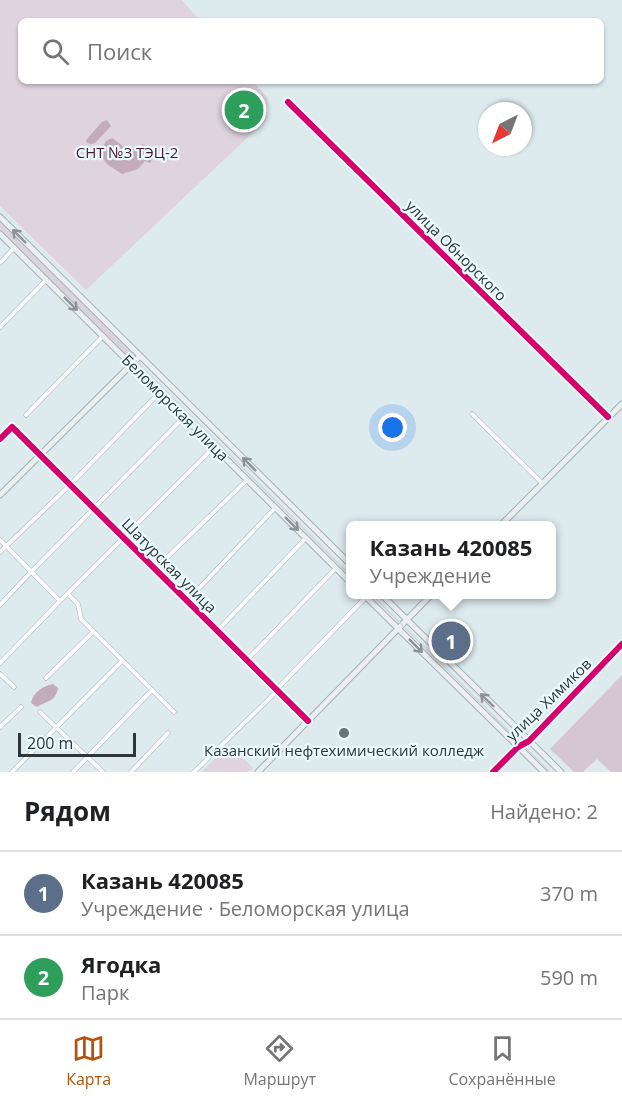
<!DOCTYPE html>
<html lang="ru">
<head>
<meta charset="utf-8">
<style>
	:root { --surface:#fff; --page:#f2f2f2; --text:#202124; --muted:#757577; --line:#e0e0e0; --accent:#b45309 }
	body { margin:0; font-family:"Open Sans",sans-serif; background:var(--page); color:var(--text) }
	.compass { position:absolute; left:478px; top:102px; width:54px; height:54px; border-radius:50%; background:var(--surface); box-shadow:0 2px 4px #0004; rotate:222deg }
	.scale { position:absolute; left:18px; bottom:15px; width:118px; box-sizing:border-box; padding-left:6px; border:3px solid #2d3639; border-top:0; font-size:16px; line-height:21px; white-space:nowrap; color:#2d3639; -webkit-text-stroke:4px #ebfaff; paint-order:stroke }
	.you { position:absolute; left:393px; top:428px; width:21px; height:21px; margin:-15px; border:4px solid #fff; border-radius:50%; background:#1a73e8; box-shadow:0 0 0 9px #1a73e833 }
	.badge { display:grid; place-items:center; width:39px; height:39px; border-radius:50%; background:var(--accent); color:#fff; font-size:20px; font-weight:700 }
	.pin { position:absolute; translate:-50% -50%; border:3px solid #fff; box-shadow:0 2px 6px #0006 }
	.popup { position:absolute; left:346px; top:521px; width:210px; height:78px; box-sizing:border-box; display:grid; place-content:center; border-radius:9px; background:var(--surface); filter:drop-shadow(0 2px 4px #0005); font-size:20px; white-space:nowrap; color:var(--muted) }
	.popup b { font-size:22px; color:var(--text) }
	.popup::after { content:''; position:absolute; left:50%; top:100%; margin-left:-12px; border:12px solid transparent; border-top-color:var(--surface) }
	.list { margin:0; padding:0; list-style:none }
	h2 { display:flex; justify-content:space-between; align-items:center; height:78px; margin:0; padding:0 24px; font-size:26px }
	h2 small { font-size:20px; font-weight:400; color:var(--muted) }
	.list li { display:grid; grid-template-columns:39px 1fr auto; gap:18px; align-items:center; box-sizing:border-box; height:84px; padding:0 24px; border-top:2px solid var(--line) }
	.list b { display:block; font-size:22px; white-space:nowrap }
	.list p { margin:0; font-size:20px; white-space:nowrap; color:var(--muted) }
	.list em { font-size:20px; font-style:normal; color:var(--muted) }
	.icon { flex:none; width:33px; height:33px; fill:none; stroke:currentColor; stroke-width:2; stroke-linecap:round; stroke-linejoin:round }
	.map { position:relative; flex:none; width:622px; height:772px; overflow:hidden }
	.search { position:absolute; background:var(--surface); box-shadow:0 2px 4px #0004; left:18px; right:18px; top:18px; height:66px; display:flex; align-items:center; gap:15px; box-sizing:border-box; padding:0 21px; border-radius:9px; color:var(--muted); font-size:22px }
	.sheet { height:246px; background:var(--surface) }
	nav { display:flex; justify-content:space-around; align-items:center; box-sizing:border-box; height:84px; border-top:2px solid var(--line); background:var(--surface); font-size:16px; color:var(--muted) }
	nav a { display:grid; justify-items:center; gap:3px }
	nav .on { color:var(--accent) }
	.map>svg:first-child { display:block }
</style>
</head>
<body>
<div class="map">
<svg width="622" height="772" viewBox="0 0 622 772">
	<rect width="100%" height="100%" fill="#ddebef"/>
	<g fill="#dfd3dd">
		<path d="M0 0H182L200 21H21V81H253L268 99 266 120 86 290 0 206Z"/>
		<path d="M0 220 136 356 131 362 0 232Z"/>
		<path d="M229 744 253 768 248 772H202Z"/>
	</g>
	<path fill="#d5c6d2" d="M622 675V772H611L597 759 583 772H574L550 749Z"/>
	<g fill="#c3acba">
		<path d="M107 120 111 126 95 143 92 144 87 143 86 140 102 122Z"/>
		<path d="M112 138C124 146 130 156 143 144L153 151 154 156 150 163 145 161 138 169 122 174 107 164 99 153 106 141Z"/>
		<path d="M53 684 58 688C56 701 47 701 37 707L31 703C33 692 43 686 53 684Z"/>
	</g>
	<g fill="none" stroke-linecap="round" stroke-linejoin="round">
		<defs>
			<g id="street">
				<path d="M288 102 608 417"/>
				<path d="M0 263 14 248"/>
				<path d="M0 327 46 280"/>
				<path d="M472 414 542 483"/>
				<path d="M26 415 103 336"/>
				<path d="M0 439 12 427 308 721"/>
				<path d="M0 540 60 601"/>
				<path d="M0 552 70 485 160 392"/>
				<path d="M155 569 247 480"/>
				<path d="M68 594 78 604 81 619 174 712"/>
				<path d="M187 601 275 508"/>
				<path d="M0 605 32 571 184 417"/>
				<path d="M217 631 306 538"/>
				<path d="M247 660 336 568"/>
				<path d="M0 663 60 601 214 447"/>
				<path d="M0 674 14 687"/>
				<path d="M46 678 93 632"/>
				<path d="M40 712 103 772"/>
				<path d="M0 727 21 707"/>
				<path d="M12 772 122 661"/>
				<path d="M73 772 152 690"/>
				<path d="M131 772 168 733"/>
				<path d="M194 772 275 693 276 690 366 597"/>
			</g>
			<g id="secondary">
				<path d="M0 217 350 564"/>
				<path d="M0 234 350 582"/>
				<path d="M0 495 140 356"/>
				<path d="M500 526 622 404"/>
				<path d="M363 594 544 772"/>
				<path d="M381 594 561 772"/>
				<path d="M258 772 432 594"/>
				<path d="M493 772 518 747 529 741 622 644"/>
			</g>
		</defs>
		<use href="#street" stroke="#a5b0b3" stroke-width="5"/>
		<use href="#secondary" stroke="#a5b0b3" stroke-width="7"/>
		<use href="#street" stroke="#fafcfd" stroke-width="4"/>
		<use href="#secondary" stroke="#eaf0f2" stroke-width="5"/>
		<g stroke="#d2d6d7" stroke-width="1.5">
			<path d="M0 225 350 575"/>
			<path d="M371 594 550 772"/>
		</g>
		<defs>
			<g id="cycleway">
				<path d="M288 102 608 417"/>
				<path d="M0 439 12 427 308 721"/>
				<path d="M493 772 518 747 529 741 622 644"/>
			</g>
		</defs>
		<use href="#cycleway" stroke="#ebfaff" stroke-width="10"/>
		<use href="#cycleway" stroke="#d6006c" stroke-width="6"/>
	</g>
	<defs><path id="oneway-shaft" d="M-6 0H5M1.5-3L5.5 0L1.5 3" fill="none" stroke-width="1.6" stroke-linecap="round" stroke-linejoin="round" transform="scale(1.5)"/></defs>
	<g stroke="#8c9396">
		<use href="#oneway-shaft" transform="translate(19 236) rotate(-135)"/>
		<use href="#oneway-shaft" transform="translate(71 304) rotate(45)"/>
		<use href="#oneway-shaft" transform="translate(249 464) rotate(-135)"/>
		<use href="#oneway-shaft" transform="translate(292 524) rotate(45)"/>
		<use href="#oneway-shaft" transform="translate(416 646) rotate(45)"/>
		<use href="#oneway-shaft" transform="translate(487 700) rotate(-136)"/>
	</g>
	<circle fill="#6b7579" stroke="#ebfaff" stroke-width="2" cx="344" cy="733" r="6"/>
	<g text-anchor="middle" stroke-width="4.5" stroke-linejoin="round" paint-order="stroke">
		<g font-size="15" fill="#481733" stroke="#ebfaff">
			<text x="127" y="158">СНТ №3 ТЭЦ-2</text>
		</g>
		<g font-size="15" fill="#2d3639" stroke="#ebfaff">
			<text transform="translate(456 251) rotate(45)" y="5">улица Обнорского</text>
			<text transform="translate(175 408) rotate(45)" y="5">Беломорская улица</text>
			<text transform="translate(169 566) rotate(45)" y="5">Шатурская улица</text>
			<text transform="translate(549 700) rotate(-44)" y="5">улица Химиков</text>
		</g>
		<g font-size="15" fill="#2d3639" stroke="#ebfaff">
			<text x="344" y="756">Казанский нефтехимический колледж</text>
		</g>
	</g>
</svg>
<svg class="compass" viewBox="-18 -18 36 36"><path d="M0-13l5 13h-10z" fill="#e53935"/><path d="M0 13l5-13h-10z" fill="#757577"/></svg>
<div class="scale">200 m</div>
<div class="you"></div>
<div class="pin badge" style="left:451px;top:641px;background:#5c6f8a">1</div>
<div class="popup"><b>Казань 420085</b>Учреждение</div>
<div class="pin badge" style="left:244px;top:110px;background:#2e9e5b">2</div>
<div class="search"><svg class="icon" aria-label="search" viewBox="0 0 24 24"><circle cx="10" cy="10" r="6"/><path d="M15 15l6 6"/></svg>Поиск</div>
</div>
<section class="sheet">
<h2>Рядом<small>Найдено: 2</small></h2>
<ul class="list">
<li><span class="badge" style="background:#5c6f8a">1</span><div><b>Казань 420085</b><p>Учреждение · Беломорская улица</p></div><em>370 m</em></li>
<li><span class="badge" style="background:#2e9e5b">2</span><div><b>Ягодка</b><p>Парк</p></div><em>590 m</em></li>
</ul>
</section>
<nav>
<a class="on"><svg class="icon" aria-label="map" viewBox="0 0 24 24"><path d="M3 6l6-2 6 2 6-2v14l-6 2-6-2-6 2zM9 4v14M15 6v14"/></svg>Карта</a>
<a><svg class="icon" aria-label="directions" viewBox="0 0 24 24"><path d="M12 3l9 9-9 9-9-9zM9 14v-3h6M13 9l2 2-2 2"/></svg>Маршрут</a>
<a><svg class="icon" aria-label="saved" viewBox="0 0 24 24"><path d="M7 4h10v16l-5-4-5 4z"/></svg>Сохранённые</a>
</nav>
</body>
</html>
